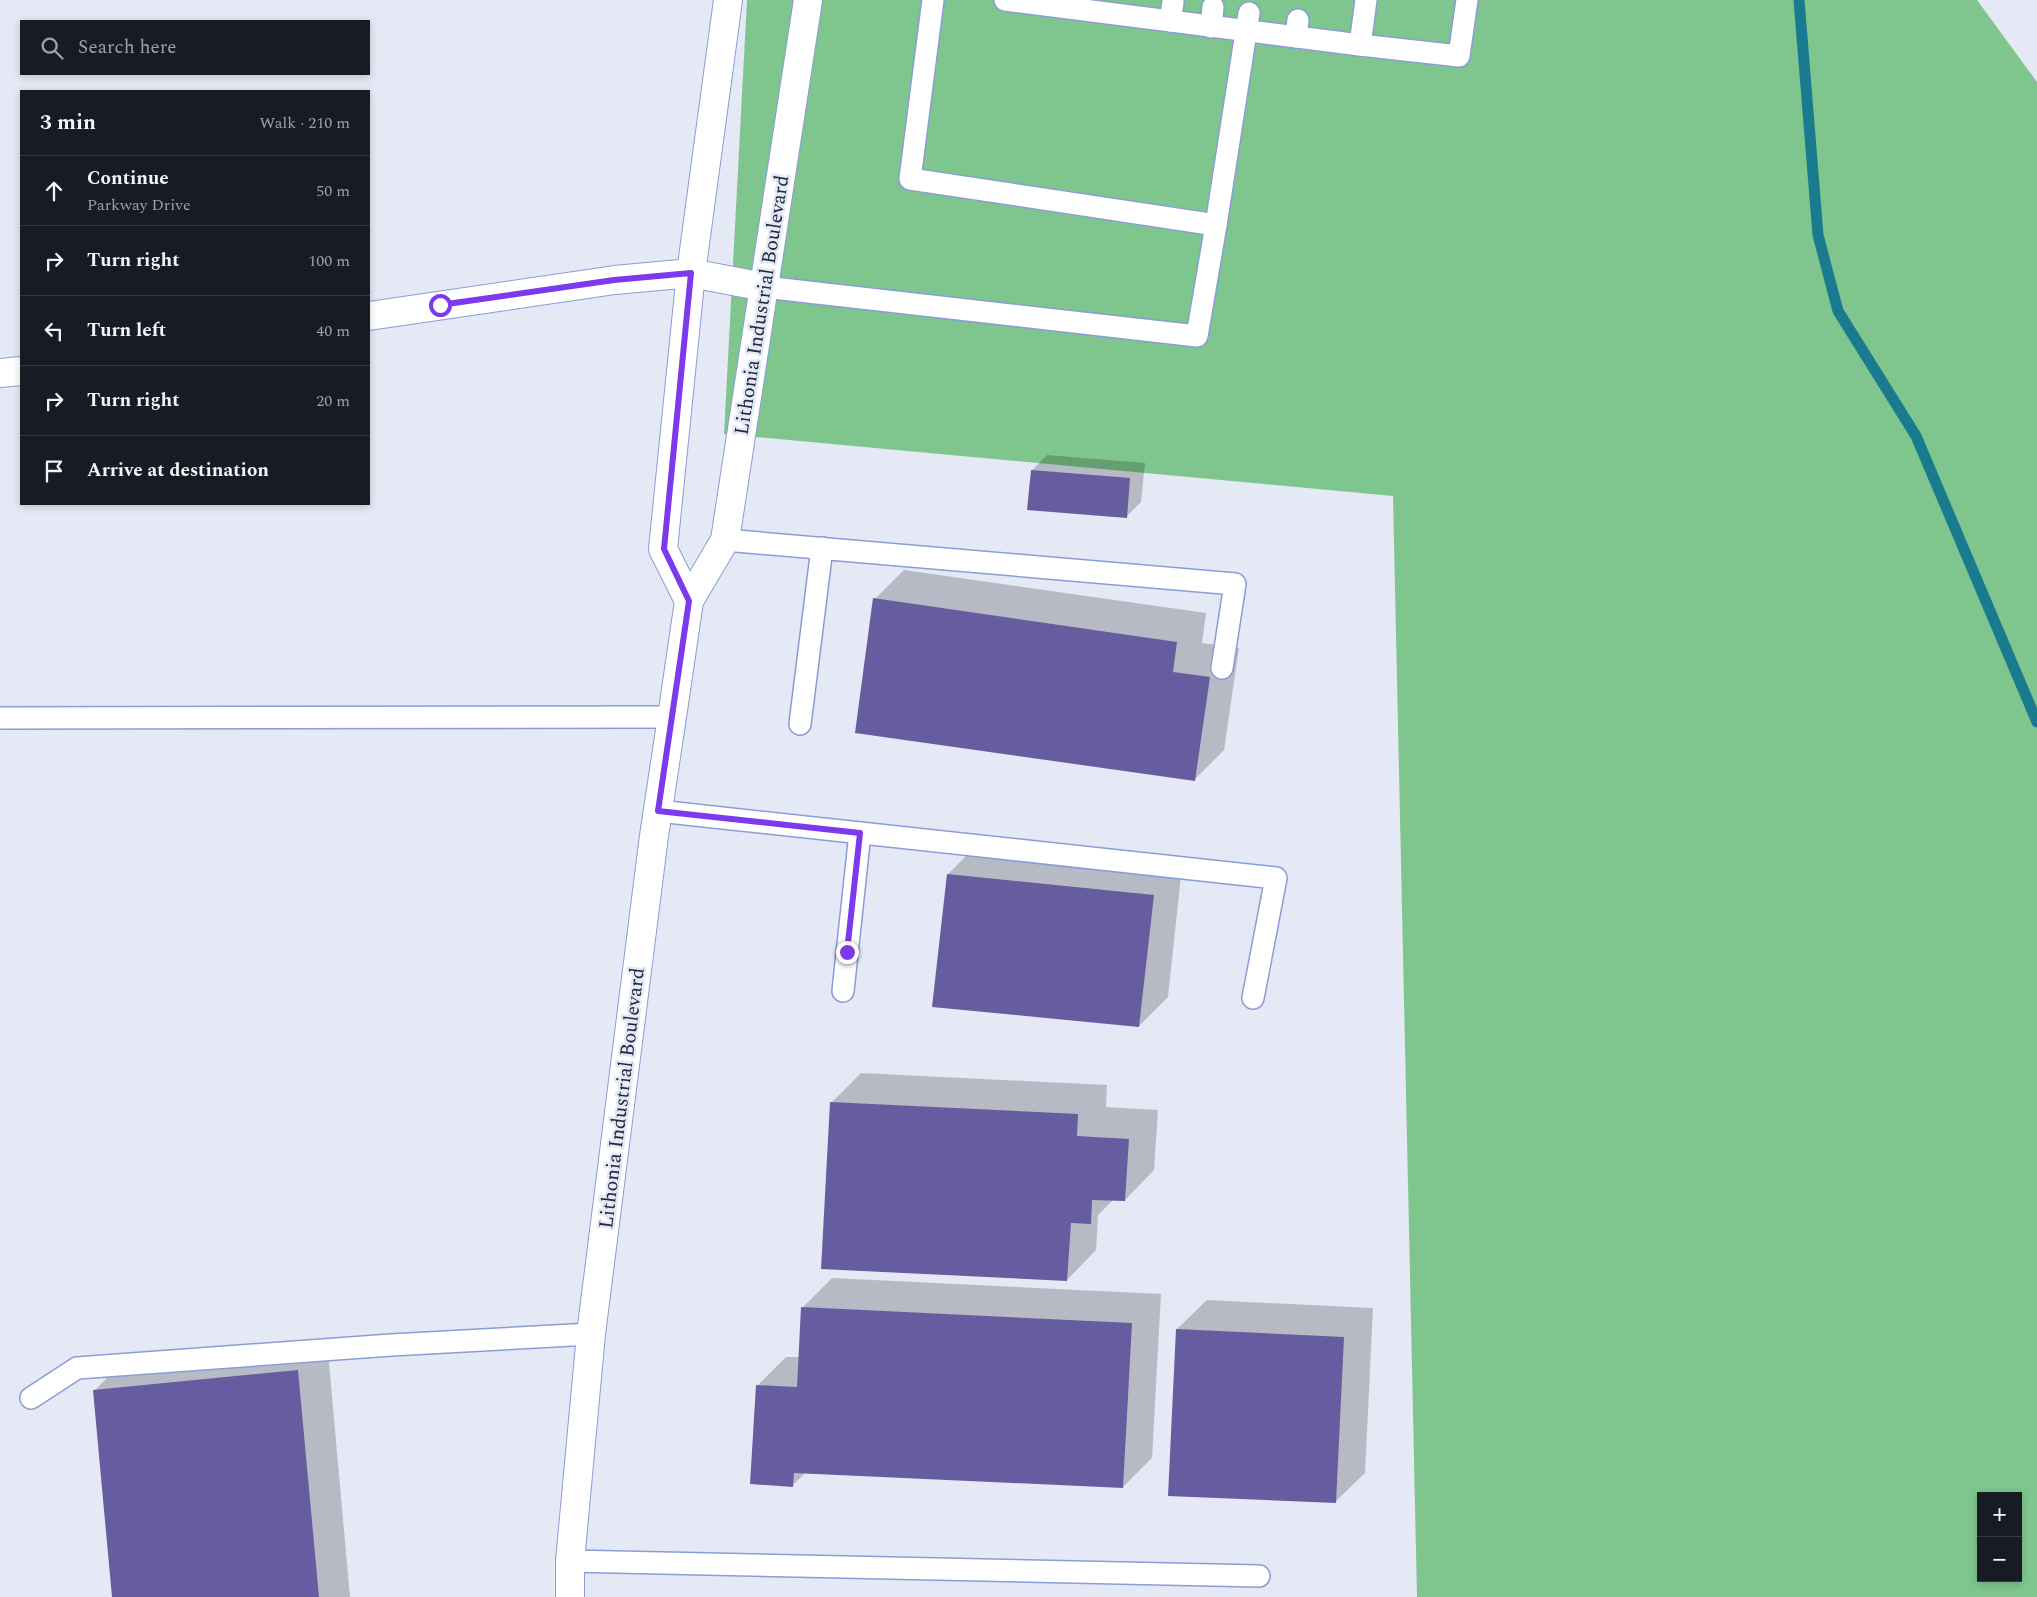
<!DOCTYPE html>
<html lang="en">
<head>
<meta charset="utf-8">
<style>
	:root { --surface:#171b24; --page:#242831; --text:#f1f3f6; --muted:#9ea1a6; --line:#363941 }
	body { margin:0; font-family:Spectral,serif; background:var(--page); color:var(--text) }
	.controls { position:absolute; right:15px; bottom:15px; display:grid; overflow:hidden; border-radius:0px; box-shadow:0 2px 8px #0003 }
	.controls button { width:45px; height:45px; display:grid; place-items:center; padding:0; border:0; border-bottom:1px solid var(--line); background:var(--surface); color:var(--text); font:25px sans-serif }
	.stop { position:absolute; width:15px; height:15px; margin:-11px; border:4px solid #7c3aed; border-radius:50%; background:#fff }
	.stop.end { background:#7c3aed; border-color:#fff; box-shadow:0 1px 5px #0008 }
	.list { margin:0; padding:0; list-style:none }
	h2 { display:flex; justify-content:space-between; align-items:center; height:65px; margin:0; padding:0 20px; font-size:21px }
	h2 small { font-size:16px; font-weight:400; color:var(--muted) }
	.list li { display:grid; grid-template-columns:32px 1fr auto; gap:15px; align-items:center; box-sizing:border-box; height:70px; padding:0 20px; border-top:1px solid var(--line) }
	.list b { display:block; font-size:19px; white-space:nowrap }
	.list p { margin:0; font-size:16px; white-space:nowrap; color:var(--muted) }
	.list em { font-size:16px; font-style:normal; color:var(--muted) }
	.icon { flex:none; width:28px; height:28px; fill:none; stroke:currentColor; stroke-width:2; stroke-linecap:round; stroke-linejoin:round }
	.map { position:relative; flex:none; width:2037px; height:1597px; overflow:hidden }
	.search { position:absolute; background:var(--surface); box-shadow:0 2px 8px #0003; left:20px; top:20px; width:350px; height:55px; display:flex; align-items:center; gap:12px; box-sizing:border-box; padding:0 18px; border-radius:0px; color:var(--muted); font-size:19px }
	.panel { position:absolute; background:var(--surface); box-shadow:0 2px 8px #0003; left:20px; top:90px; width:350px; height:415px; border-radius:0px }
	.map>svg:first-child { display:block }
</style>
</head>
<body>
<div class="map">
<svg width="2037" height="1597" viewBox="0 0 2037 1597">
	<rect width="100%" height="100%" fill="#e4e9f5"/>
	<path fill="#7fc68e" fill-rule="evenodd" d="M747 0H1977L2037 82V1597H1417L1393 496 724 434ZM1981 1496H2018V1578H1981Z"/>
	<g fill="#0003">
		<path d="M1047 455 1145 463 1141 502 1126 517 1032 470Z"/>
		<path d="M904 570 1206 613 1202 643 1239 648 1224 750 1194 780 875 599Z"/>
		<path d="M977 845 1182 866 1168 997 1139 1026 948 874Z"/>
		<path d="M861 1073 1107 1085 1106 1107 1158 1110 1154 1170 1125 1200 1114 1199 1098 1215 1096 1250 1067 1280 831 1103Z"/>
		<path d="M832 1278 1161 1294 1152 1458 1123 1487 805 1473 793 1485 757 1386 786 1357H800L802 1308Z"/>
		<path d="M1207 1300 1373 1308 1365 1473 1335 1502 1177 1329Z"/>
		<path d="M327 1341 350 1597H113L95 1390 124 1361Z"/>
	</g>
	<g fill="none" stroke-linecap="round" stroke-linejoin="round">
		<path stroke="#1a7b8f" stroke-width="11" d="M1799 0 1818 235 1838 311 1916 436 2037 722"/>
	</g>
	<g fill="#685ca1">
		<path d="M1031 470 1130 478 1127 518 1027 510Z"/>
		<path d="M873 598 1177 642 1173 672 1210 677 1195 781 855 733Z"/>
		<path d="M947 874 1154 895 1139 1027 932 1007Z"/>
		<path d="M830 1102 1078 1114 1077 1136 1129 1139 1125 1201 1092 1200 1091 1224 1071 1223 1067 1281 821 1269Z"/>
		<path d="M801 1307 1132 1323 1123 1488 794 1473 793 1487 750 1484 756 1385 797 1387Z"/>
		<path d="M1176 1329 1344 1337 1336 1503 1168 1496Z"/>
		<path d="M298 1370 319 1597H112L93 1390Z"/>
	</g>
	<g fill="none" stroke-linecap="round" stroke-linejoin="round">
		<defs>
			<g id="lane">
				<path d="M933 0 910 179 1216 225 1249 13"/>
				<path d="M1005 0 1360 45 1459 56 1467 0"/>
				<path d="M1170 21 1173 2"/>
				<path d="M1211 27 1213 7"/>
				<path d="M1296 37 1298 20"/>
				<path d="M1360 45 1366 0"/>
				<path d="M764 287 1197 336 1216 225"/>
				<path d="M725 540 1235 584 1222 668"/>
				<path d="M0 718 672 717"/>
				<path d="M800 724 822 548"/>
				<path d="M658 811 1276 878 1253 998"/>
				<path d="M843 991 860 833"/>
				<path d="M31 1398 77 1368 391 1345 591 1334"/>
				<path d="M570 1561 1259 1576"/>
			</g>
			<g id="street">
				<path d="M369 316 615 280 691 273 764 287"/>
				<path d="M0 373 21 371"/>
			</g>
			<g id="secondary">
				<path d="M689 601 663 549 691 273 728 0"/>
				<path d="M570 1597V1561L591 1334 654 836 672 717 689 601 725 540 808 0"/>
			</g>
		</defs>
		<use href="#lane" stroke="#8a9dd6" stroke-width="24"/>
		<use href="#street" stroke="#8a9dd6" stroke-width="30"/>
		<use href="#secondary" stroke="#8a9dd6" stroke-width="30"/>
		<use href="#lane" stroke="#fff" stroke-width="21"/>
		<use href="#street" stroke="#fff" stroke-width="28"/>
		<use href="#secondary" stroke="#fff" stroke-width="28"/>
	</g>
	<g fill="none" stroke-linecap="round" stroke-linejoin="round">
		<path stroke="#7c3aed" stroke-width="6" d="M440 305 614 280 691 273 664 549 689 601 658 811 860 833 847 952"/>
	</g>
	<g text-anchor="middle" stroke-width="5" stroke-linejoin="round" paint-order="stroke">
		<g font-size="20" fill="#222940" stroke="#e4e9f5">
			<text transform="translate(761 305) rotate(-81)" y="7">Lithonia Industrial Boulevard</text>
			<text transform="translate(621 1098) rotate(-83)" y="7">Lithonia Industrial Boulevard</text>
		</g>
	</g>
</svg>
<div class="controls">
<button>+</button>
<button>−</button>
</div>
<div class="stop" style="left:440px;top:305px"></div>
<div class="stop end" style="left:847px;top:952px"></div>
<div class="search"><svg class="icon" aria-label="search" viewBox="0 0 24 24"><circle cx="10" cy="10" r="6"/><path d="M15 15l6 6"/></svg>Search here</div>
<section class="panel">
<h2>3 min<small>Walk · 210 m</small></h2>
<ul class="list">
<li><svg class="icon" aria-label="ahead" viewBox="0 0 24 24"><path d="M12 20V5M6 11l6-6 6 6"/></svg><div><b>Continue</b><p>Parkway Drive</p></div><em>50 m</em></li>
<li><svg class="icon" aria-label="right" viewBox="0 0 24 24"><path d="M7 20v-9h11M14 6l5 5-5 5"/></svg><div><b>Turn right</b></div><em>100 m</em></li>
<li><svg class="icon" aria-label="left" viewBox="0 0 24 24"><path d="M17 20v-9H6M10 6l-5 5 5 5"/></svg><div><b>Turn left</b></div><em>40 m</em></li>
<li><svg class="icon" aria-label="right" viewBox="0 0 24 24"><path d="M7 20v-9h11M14 6l5 5-5 5"/></svg><div><b>Turn right</b></div><em>20 m</em></li>
<li><svg class="icon" aria-label="arrive" viewBox="0 0 24 24"><path d="M6 21V4h12l-3 4 3 4H6"/></svg><div><b>Arrive at destination</b></div></li>
</ul>
</section>
</div>
</body>
</html>
